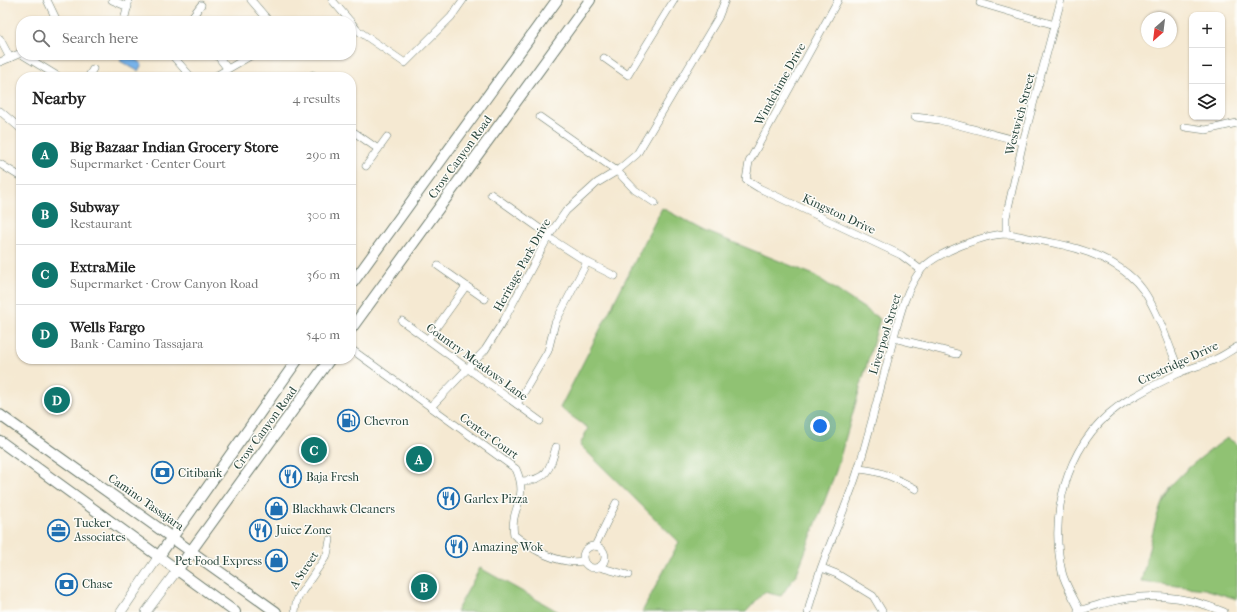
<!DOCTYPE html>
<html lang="en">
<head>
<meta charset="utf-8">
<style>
	:root { --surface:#fff; --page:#f6f6f6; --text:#222; --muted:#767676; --line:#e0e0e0; --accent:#0f766e }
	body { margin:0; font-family:"IM FELL French Canon",serif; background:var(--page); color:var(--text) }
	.controls { position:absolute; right:12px; top:12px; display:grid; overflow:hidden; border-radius:8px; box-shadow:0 1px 3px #0004 }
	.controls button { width:36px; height:36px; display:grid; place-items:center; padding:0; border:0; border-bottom:1px solid var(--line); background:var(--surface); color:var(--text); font:20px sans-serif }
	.compass { position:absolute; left:1141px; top:12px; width:36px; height:36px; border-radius:50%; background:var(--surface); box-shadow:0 1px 3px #0004; rotate:208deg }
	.you { position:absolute; left:820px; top:426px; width:14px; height:14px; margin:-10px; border:3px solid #fff; border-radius:50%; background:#1a73e8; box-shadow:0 0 0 6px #1a73e833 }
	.badge { display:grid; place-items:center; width:26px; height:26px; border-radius:50%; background:var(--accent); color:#fff; font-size:13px; font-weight:700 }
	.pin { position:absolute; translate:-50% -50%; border:2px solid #fff; box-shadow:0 1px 4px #0006 }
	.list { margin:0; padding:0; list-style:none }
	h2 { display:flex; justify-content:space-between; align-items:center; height:52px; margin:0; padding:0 16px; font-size:17px }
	h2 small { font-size:13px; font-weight:400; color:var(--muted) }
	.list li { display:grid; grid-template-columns:26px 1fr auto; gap:12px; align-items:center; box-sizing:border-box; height:60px; padding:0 16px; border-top:1px solid var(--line) }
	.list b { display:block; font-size:15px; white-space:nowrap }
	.list p { margin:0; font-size:13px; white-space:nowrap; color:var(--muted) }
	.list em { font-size:13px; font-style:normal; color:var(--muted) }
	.icon { flex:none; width:22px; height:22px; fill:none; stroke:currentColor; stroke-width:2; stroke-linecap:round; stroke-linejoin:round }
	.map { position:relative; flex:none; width:1237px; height:612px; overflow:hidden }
	.search { position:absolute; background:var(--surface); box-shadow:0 1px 3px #0004; left:16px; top:16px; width:340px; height:44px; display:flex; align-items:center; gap:10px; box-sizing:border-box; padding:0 14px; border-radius:16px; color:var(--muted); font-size:15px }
	.panel { position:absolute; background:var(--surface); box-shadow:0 1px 3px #0004; left:16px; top:72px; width:340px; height:292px; border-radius:16px }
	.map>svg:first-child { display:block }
</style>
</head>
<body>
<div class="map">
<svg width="1237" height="612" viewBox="0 0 1237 612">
	<rect width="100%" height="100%" fill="#fdfcf7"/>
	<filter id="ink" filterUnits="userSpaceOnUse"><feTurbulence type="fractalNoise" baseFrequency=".025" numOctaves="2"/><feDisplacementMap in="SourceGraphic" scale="8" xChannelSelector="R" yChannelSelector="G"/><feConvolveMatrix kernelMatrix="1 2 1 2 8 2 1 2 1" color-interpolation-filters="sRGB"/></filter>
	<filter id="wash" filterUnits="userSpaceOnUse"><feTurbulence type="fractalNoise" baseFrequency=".012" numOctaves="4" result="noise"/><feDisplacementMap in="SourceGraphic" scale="16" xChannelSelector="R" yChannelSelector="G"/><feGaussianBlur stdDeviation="0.9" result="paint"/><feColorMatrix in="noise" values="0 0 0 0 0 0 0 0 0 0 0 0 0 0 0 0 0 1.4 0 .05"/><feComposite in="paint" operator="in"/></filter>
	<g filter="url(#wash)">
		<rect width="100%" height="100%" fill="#f5e9d2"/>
		<g fill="#90c273" stroke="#588054">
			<path d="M662 208 705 231 814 275 880 319 836 471 797 573 781 596 764 592 746 612H642L679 542 580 445 588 428 560 408Z"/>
			<path d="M1227 438 1237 444V599L1205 589 1141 582C1147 560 1157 504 1169 488 1185 468 1207 453 1227 438Z"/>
			<path d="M480 568 559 612H456Z"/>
		</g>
		<path fill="#78b3ea" stroke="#4c788f" d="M123 55 133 58 142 64 138 71 120 61Z"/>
	</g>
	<g filter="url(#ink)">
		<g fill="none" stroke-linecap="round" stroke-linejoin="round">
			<defs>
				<g id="minor">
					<path d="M47 0 57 21"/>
					<path d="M112 0 128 7"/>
					<path d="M251 0 269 21"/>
					<path d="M332 0 350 21"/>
					<path d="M838 0 749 162 746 180 759 188 901 255 921 270"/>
					<path d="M980 3 1055 25"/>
					<path d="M124 21 129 0"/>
					<path d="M189 21 201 5"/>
					<path d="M351 22 357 30 405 63 451 17 463 0"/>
					<path d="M0 39 10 58"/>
					<path d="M23 55 59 77"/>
					<path d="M172 55 191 77"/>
					<path d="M217 55 227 68"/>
					<path d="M604 58 628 75 674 0"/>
					<path d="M0 62 21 53"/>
					<path d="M88 77 93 69"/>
					<path d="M214 77 252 55"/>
					<path d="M312 77 313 75"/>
					<path d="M0 111 21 129"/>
					<path d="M540 117 617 171 635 190 655 203"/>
					<path d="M915 117 939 120 1023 142"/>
					<path d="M1185 127 1206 130 1237 123"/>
					<path d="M351 130 378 149"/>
					<path d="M0 164 21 177"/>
					<path d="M366 166 387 137"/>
					<path d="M491 194 539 228 548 237 587 262 615 276"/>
					<path d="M1006 234V217L1023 142 1061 0"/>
					<path d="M438 266 485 299"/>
					<path d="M402 321 540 421"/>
					<path d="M894 338 957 354"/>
					<path d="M428 339 466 286"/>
					<path d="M351 349 516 469C530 500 509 507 514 535 533 550 558 565 583 561"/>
					<path d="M517 404 548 351 555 323 587 262"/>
					<path d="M431 407 485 350 504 320 548 237 566 211 597 183 617 171 637 154 718 18 725 0"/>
					<path d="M858 469C880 470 897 479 916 489"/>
					<path d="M521 481C547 481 550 469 556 447"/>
					<circle cx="594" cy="557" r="11"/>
					<path d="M595 546 616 503"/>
					<path d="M599 567 628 575"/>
					<path d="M822 568 837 574 873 596 882 611"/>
					<path d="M1080 611C1074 598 1065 585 1062 572 1048 508 1070 435 1128 400 1145 390 1162 381 1179 373 1191 367 1204 365 1216 359 1223 356 1230 351 1237 347"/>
					<path d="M295 612 296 603 299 596 327 555 330 540"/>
					<path d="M808 612C819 563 843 518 858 470 870 430 880 389 891 348 898 323 904 291 921 270 935 253 985 234 1007 234 1020 235 1035 240 1048 242 1083 248 1121 260 1143 290 1158 311 1170 348 1180 373"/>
					<path d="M1078 612C1084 608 1093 607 1101 604 1145 592 1182 594 1224 612"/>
				</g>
				<g id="tertiary">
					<path d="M121 612 159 556"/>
					<path d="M146 612 178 569"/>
				</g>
				<g id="secondary">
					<path d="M351 285 557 0"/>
					<path d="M351 329 590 0"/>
					<path d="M0 415 276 612"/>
					<path d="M0 441 235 612"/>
					<path d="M159 556 298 359"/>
					<path d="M178 569 330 359"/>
				</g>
			</defs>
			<use href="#minor" stroke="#6a796b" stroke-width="8"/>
			<use href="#tertiary" stroke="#6a796b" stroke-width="10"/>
			<use href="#secondary" stroke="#6a796b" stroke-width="12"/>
			<use href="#minor" stroke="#fff" stroke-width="7"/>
			<use href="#tertiary" stroke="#fff" stroke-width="9"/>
			<use href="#secondary" stroke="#fff" stroke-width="10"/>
		</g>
	</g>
	<defs>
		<symbol id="fuel-ring" viewBox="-11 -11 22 22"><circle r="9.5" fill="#fdfcf7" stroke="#1f6fb2" stroke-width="1.5"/><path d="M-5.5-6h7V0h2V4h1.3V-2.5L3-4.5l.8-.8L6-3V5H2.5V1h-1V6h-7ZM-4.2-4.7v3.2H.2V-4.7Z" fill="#1f6fb2"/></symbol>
		<symbol id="bank-ring" viewBox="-11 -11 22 22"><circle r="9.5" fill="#fdfcf7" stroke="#1f6fb2" stroke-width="1.5"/><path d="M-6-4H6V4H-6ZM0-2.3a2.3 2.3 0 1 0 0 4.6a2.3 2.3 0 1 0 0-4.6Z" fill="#1f6fb2"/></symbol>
		<symbol id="restaurant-ring" viewBox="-11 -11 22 22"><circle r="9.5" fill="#fdfcf7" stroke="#1f6fb2" stroke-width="1.5"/><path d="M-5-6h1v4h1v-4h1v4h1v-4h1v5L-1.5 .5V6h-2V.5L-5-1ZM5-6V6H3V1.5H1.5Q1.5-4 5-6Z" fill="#1f6fb2"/></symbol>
		<symbol id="shop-ring" viewBox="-11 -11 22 22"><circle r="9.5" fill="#fdfcf7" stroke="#1f6fb2" stroke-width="1.5"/><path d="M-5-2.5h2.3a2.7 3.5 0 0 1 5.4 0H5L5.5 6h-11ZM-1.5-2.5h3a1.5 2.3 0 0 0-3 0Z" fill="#1f6fb2"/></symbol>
		<symbol id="office-ring" viewBox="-11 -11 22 22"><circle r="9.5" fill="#fdfcf7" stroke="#1f6fb2" stroke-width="1.5"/><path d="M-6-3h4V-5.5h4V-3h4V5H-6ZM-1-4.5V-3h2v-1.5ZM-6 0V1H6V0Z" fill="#1f6fb2"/></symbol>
	</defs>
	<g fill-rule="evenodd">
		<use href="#fuel-ring" x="336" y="408" width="25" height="25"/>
		<use href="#bank-ring" x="150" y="460" width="25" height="25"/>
		<use href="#restaurant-ring" x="278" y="464" width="25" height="25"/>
		<use href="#restaurant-ring" x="436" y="486" width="25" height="25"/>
		<use href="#shop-ring" x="264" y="496" width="25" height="25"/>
		<use href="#office-ring" x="46" y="518" width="25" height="25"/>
		<use href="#restaurant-ring" x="248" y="518" width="25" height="25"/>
		<use href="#restaurant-ring" x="444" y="534" width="25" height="25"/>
		<use href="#shop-ring" x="264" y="548" width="25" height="25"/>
		<use href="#bank-ring" x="54" y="572" width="25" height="25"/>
	</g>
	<g text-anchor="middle" stroke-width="3" stroke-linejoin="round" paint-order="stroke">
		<g font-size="12" fill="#1f3d34" stroke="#fdfcf7">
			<text transform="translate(780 84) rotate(-61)" y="4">Windchime Drive</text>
			<text transform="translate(1020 114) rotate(-75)" y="4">Westwich Street</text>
			<text transform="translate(460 157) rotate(-54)" y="4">Crow Canyon Road</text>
			<text transform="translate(839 214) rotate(25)" y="4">Kingston Drive</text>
			<text transform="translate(522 265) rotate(-61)" y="4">Heritage Park Drive</text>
			<text transform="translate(885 334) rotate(-73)" y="4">Liverpool Street</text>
			<text transform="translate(477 362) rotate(36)" y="4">Country Meadows Lane</text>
			<text transform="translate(1178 363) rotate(-25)" y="4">Crestridge Drive</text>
			<text transform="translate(265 428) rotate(-54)" y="4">Crow Canyon Road</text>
			<text transform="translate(489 436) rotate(36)" y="4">Center Court</text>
			<text transform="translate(146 502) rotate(35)" y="4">Camino Tassajara</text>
			<text transform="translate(304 570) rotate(-57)" y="4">A Street</text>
		</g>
		<g font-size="12" fill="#1f3d34" stroke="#fdfcf7" text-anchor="start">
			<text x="364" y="425">Chevron</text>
			<text x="178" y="477">Citibank</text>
			<text x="306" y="481">Baja Fresh</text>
			<text x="464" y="503">Garlex Pizza</text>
			<text x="292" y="513">Blackhawk Cleaners</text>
			<text x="74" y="527">Tucker<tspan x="74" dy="14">Associates</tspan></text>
			<text x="276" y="534">Juice Zone</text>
			<text x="472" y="551">Amazing Wok</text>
			<text x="262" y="565" text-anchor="end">Pet Food Express</text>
			<text x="82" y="588">Chase</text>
		</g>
	</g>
</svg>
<div class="controls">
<button>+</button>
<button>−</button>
<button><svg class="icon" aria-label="layers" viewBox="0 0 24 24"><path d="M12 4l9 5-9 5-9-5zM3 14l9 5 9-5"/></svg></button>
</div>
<svg class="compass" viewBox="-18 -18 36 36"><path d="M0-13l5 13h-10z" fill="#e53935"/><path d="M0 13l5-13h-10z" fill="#767676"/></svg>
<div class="you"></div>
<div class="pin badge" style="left:419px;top:459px">A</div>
<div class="pin badge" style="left:424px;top:587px">B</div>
<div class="pin badge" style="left:314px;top:450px">C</div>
<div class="pin badge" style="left:57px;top:400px">D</div>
<div class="search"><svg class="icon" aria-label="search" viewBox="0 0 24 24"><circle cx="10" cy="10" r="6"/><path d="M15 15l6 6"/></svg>Search here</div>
<section class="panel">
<h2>Nearby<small>4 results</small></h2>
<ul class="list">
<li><span class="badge">A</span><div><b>Big Bazaar Indian Grocery Store</b><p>Supermarket · Center Court</p></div><em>290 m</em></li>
<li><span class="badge">B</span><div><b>Subway</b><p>Restaurant</p></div><em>300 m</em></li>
<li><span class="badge">C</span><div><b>ExtraMile</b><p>Supermarket · Crow Canyon Road</p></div><em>360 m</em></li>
<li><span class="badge">D</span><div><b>Wells Fargo</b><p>Bank · Camino Tassajara</p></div><em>540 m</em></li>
</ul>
</section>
</div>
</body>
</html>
